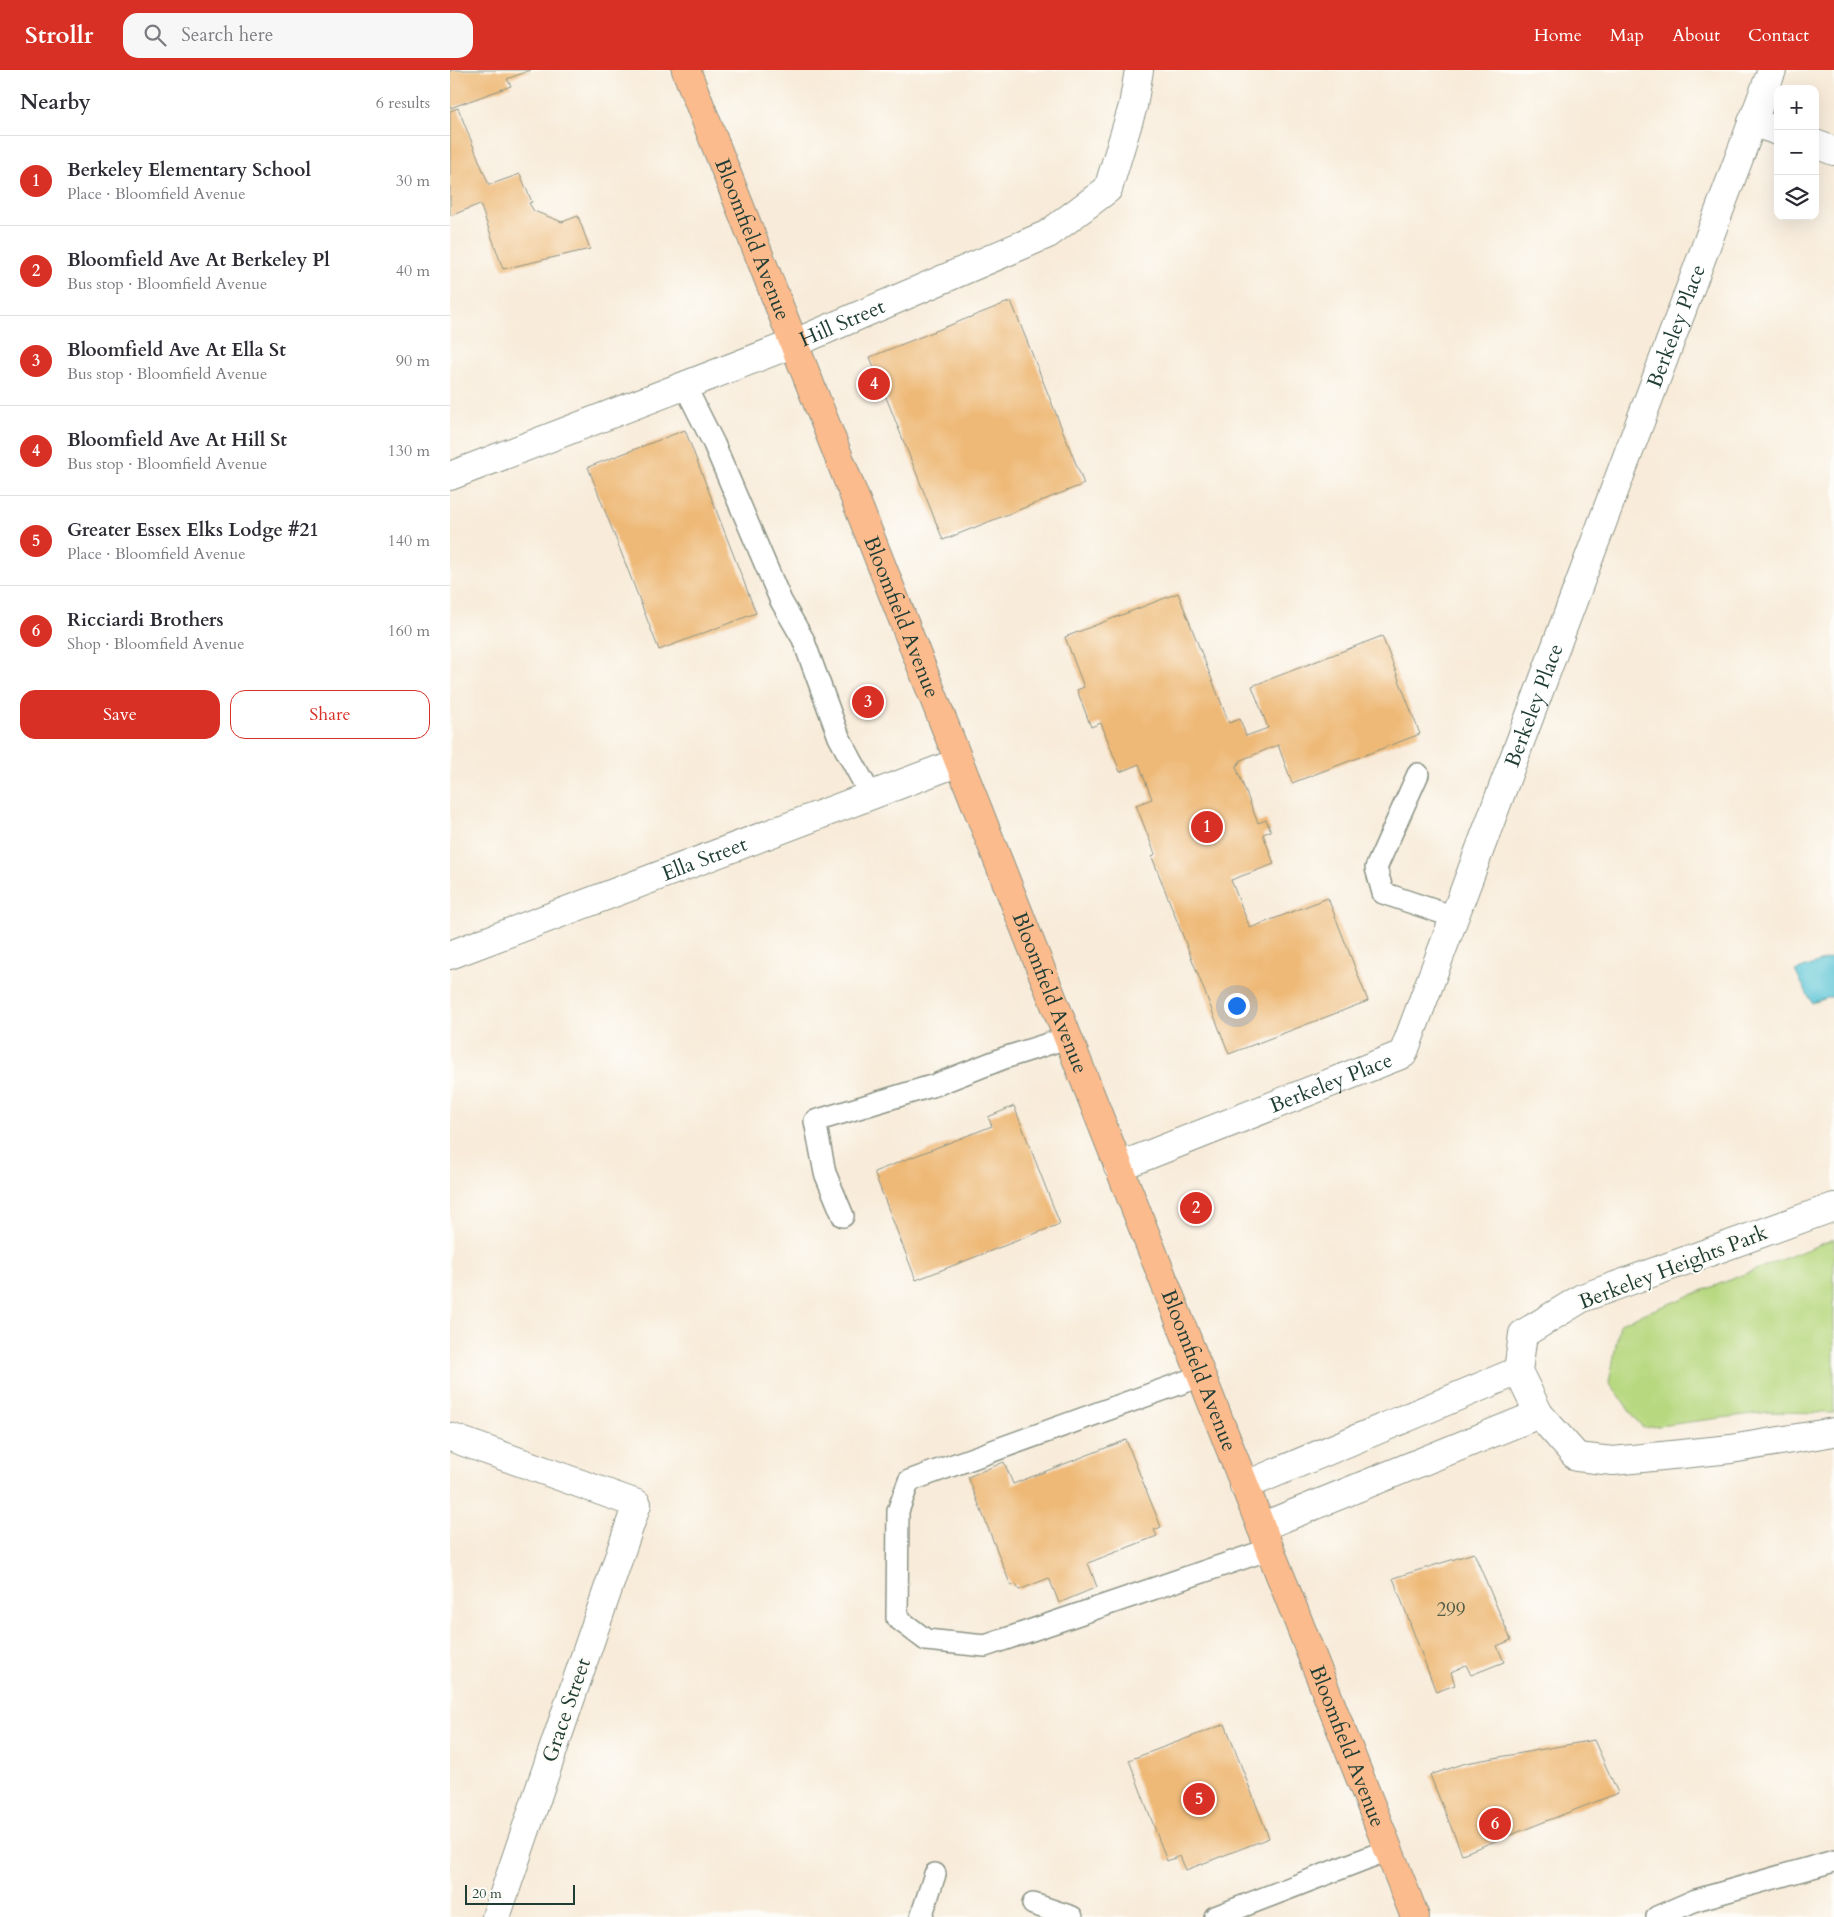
<!DOCTYPE html>
<html lang="en">
<head>
<meta charset="utf-8">
<style>
	:root { --surface:#fff; --page:#f7f7f7; --text:#2b2b33; --muted:#7c7c81; --line:#e1e1e2; --accent:#d93025 }
	body { margin:0; font-family:Cardo,serif; background:var(--page); color:var(--text) }
	.controls { position:absolute; right:15px; top:15px; display:grid; overflow:hidden; border-radius:10px; box-shadow:0 5px 20px #0002 }
	.controls button { width:45px; height:45px; display:grid; place-items:center; padding:0; border:0; border-bottom:1px solid var(--line); background:var(--surface); color:var(--text); font:25px sans-serif }
	.scale { position:absolute; left:15px; bottom:12px; width:110px; box-sizing:border-box; padding-left:5px; border:2px solid #1f3d34; border-top:0; font-size:14px; line-height:18px; white-space:nowrap; color:#1f3d34; -webkit-text-stroke:4px #fdfcf7; paint-order:stroke }
	.you { position:absolute; left:786px; top:935px; width:18px; height:18px; margin:-12px; border:4px solid #fff; border-radius:50%; background:#1a73e8; box-shadow:0 0 0 8px #1a73e833 }
	.badge { display:grid; place-items:center; width:32px; height:32px; border-radius:50%; background:var(--accent); color:#fff; font-size:16px; font-weight:700 }
	.pin { position:absolute; translate:-50% -50%; border:2px solid #fff; box-shadow:0 1px 5px #0006 }
	.list { margin:0; padding:0; list-style:none }
	h2 { display:flex; justify-content:space-between; align-items:center; height:65px; margin:0; padding:0 20px; font-size:21px }
	h2 small { font-size:16px; font-weight:400; color:var(--muted) }
	.list li { display:grid; grid-template-columns:32px 1fr auto; gap:15px; align-items:center; box-sizing:border-box; height:90px; padding:0 20px; border-top:1px solid var(--line) }
	.list b { display:block; font-size:19px; white-space:nowrap }
	.list p { margin:0; font-size:16px; white-space:nowrap; color:var(--muted) }
	.list em { font-size:16px; font-style:normal; color:var(--muted) }
	.actions { display:flex; gap:10px; padding:15px 20px }
	.actions a { flex:1; padding:11px 0; border:1px solid var(--accent); border-radius:15px; text-align:center; font-size:18px; color:var(--accent) }
	.actions .main { background:var(--accent); color:#fff }
	.icon { flex:none; width:28px; height:28px; fill:none; stroke:currentColor; stroke-width:2; stroke-linecap:round; stroke-linejoin:round }
	.map { position:relative; flex:none; width:1384px; height:1847px; overflow:hidden }
	header { display:flex; align-items:center; gap:30px; box-sizing:border-box; height:70px; padding:0 25px; background:var(--accent); color:#fff }
	header strong { font-size:24px }
	nav { display:flex; gap:28px; margin-inline-start:auto; font-size:18px }
	.search { width:350px; height:45px; background:var(--page); display:flex; align-items:center; gap:12px; box-sizing:border-box; padding:0 18px; border-radius:15px; color:var(--muted); font-size:19px }
	main { display:flex }
	aside { flex:1; background:var(--surface) }
	.map>svg:first-child { display:block }
</style>
</head>
<body>
<header>
<strong>Strollr</strong>
<div class="search"><svg class="icon" aria-label="search" viewBox="0 0 24 24"><circle cx="10" cy="10" r="6"/><path d="M15 15l6 6"/></svg>Search here</div>
<nav><a>Home</a><a>Map</a><a>About</a><a>Contact</a></nav>
</header>
<main>
<aside>
<h2>Nearby<small>6 results</small></h2>
<ul class="list">
<li><span class="badge">1</span><div><b>Berkeley Elementary School</b><p>Place · Bloomfield Avenue</p></div><em>30 m</em></li>
<li><span class="badge">2</span><div><b>Bloomfield Ave At Berkeley Pl</b><p>Bus stop · Bloomfield Avenue</p></div><em>40 m</em></li>
<li><span class="badge">3</span><div><b>Bloomfield Ave At Ella St</b><p>Bus stop · Bloomfield Avenue</p></div><em>90 m</em></li>
<li><span class="badge">4</span><div><b>Bloomfield Ave At Hill St</b><p>Bus stop · Bloomfield Avenue</p></div><em>130 m</em></li>
<li><span class="badge">5</span><div><b>Greater Essex Elks Lodge #21</b><p>Place · Bloomfield Avenue</p></div><em>140 m</em></li>
<li><span class="badge">6</span><div><b>Ricciardi Brothers</b><p>Shop · Bloomfield Avenue</p></div><em>160 m</em></li>
</ul>
<div class="actions"><a class="main">Save</a><a>Share</a></div>
</aside>
<div class="map">
<svg width="1384" height="1847" viewBox="0 0 1384 1847">
	<rect width="100%" height="100%" fill="#fdfcf7"/>
	<filter id="ink" filterUnits="userSpaceOnUse"><feTurbulence type="fractalNoise" baseFrequency=".02" numOctaves="2"/><feDisplacementMap in="SourceGraphic" scale="10" xChannelSelector="R" yChannelSelector="G"/><feConvolveMatrix kernelMatrix="1 2 1 2 8 2 1 2 1" color-interpolation-filters="sRGB"/></filter>
	<filter id="wash" filterUnits="userSpaceOnUse"><feTurbulence type="fractalNoise" baseFrequency=".0096" numOctaves="4" result="noise"/><feDisplacementMap in="SourceGraphic" scale="20" xChannelSelector="R" yChannelSelector="G"/><feGaussianBlur stdDeviation="1.12" result="paint"/><feColorMatrix in="noise" values="0 0 0 0 0 0 0 0 0 0 0 0 0 0 0 0 0 1.4 0 .05"/><feComposite in="paint" operator="in"/></filter>
	<g filter="url(#wash)">
		<rect width="100%" height="100%" fill="#f8ebd9"/>
		<path fill="#b8d880" stroke="#6c8a5a" d="M1384 1169V1343L1318 1342 1193 1358 1159 1313 1170 1253Z"/>
		<path fill="#5bc5d6" stroke="#3d8185" d="M1384 887V926L1362 933 1345 901Z"/>
		<g id="blocks">
			<g fill="#eeb977">
				<path d="M0 0H81L57 9 61 16 0 38Z"/>
				<path d="M8 38 39 115 70 104 82 132 79 133 84 141 112 152 128 146 140 179 53 199 30 134 0 146V41Z"/>
				<path d="M561 231 634 414 493 470 420 287Z"/>
				<path d="M235 360 306 543 209 580 138 397Z"/>
				<path d="M728 523 779 653 790 649 796 666 818 658 802 616 932 566 970 664 842 713 828 675 791 690 786 697 808 753 816 750 821 761 813 764 824 794 781 810 800 858 878 828 918 931 779 984 702 787 705 784 686 735 702 729 689 694 670 702 651 653 641 657 627 620 634 617 615 567Z"/>
				<path d="M564 1036 610 1154 466 1210 424 1102 542 1056 538 1047Z"/>
				<path d="M676 1370 711 1457 704 1460 707 1466 638 1493 647 1517 609 1533 599 1508 569 1520 566 1514 561 1516 518 1407 554 1392 563 1414Z"/>
				<path d="M1024 1483 1061 1570 1047 1576 1054 1592 1021 1605 1016 1595 1001 1602 1005 1615 986 1622 943 1508Z"/>
				<path d="M775 1654 819 1768 736 1800 730 1786 717 1791 679 1690Z"/>
				<path d="M1144 1670 1168 1723 1012 1784 980 1705 1016 1693Z"/>
			</g>
		</g>
	</g>
	<g filter="url(#ink)">
		<use href="#blocks" fill-opacity="0" stroke="#8c9486" stroke-width="1"/>
		<g fill="none" stroke-linecap="round" stroke-linejoin="round">
			<defs>
				<g id="service">
					<path d="M235 316 264 374 331 531 353 569 389 667 421 726"/>
					<path d="M968 704 926 798 933 823 1004 847"/>
					<path d="M393 1146 375 1103 365 1051 485 1015 554 988 617 968"/>
					<path d="M751 1306 459 1411 448 1441 447 1548 476 1570 535 1576 820 1479"/>
					<path d="M583 1834 622 1847"/>
					<path d="M471 1847 485 1804"/>
					<path d="M765 1847 938 1780"/>
					<path d="M1207 1847 1246 1830 1384 1791"/>
				</g>
				<g id="minor">
					<path d="M1302 52 1328 61"/>
					<path d="M1365 74 1384 81"/>
					<path id="s1" d="M0 406 345 273 598 164 658 119 683 36 689 0"/>
					<path id="s2" d="M0 885 509 692"/>
					<path id="s3" d="M668 1097 953 984 1322 0"/>
					<path d="M1384 1137 1132 1228 1073 1264 1068 1301 1089 1344 1127 1387 1163 1391 1281 1379 1384 1362"/>
					<path d="M0 1367 187 1434 46 1847"/>
					<path d="M794 1416 1068 1301"/>
					<path d="M811 1457 1089 1344"/>
				</g>
				<g id="primary">
					<path id="s4" d="M236 0 965 1847"/>
				</g>
			</defs>
			<use href="#service" stroke="#8c9486" stroke-width="24"/>
			<use href="#minor" stroke="#8c9486" stroke-width="30"/>
			<use href="#primary" stroke="#8c9486" stroke-width="30"/>
			<use href="#service" stroke="#fff" stroke-width="21"/>
			<use href="#minor" stroke="#fff" stroke-width="28"/>
			<use href="#primary" stroke="#fbbb8d" stroke-width="28"/>
		</g>
	</g>
	<g text-anchor="middle" stroke-width="4" stroke-linejoin="round" paint-order="stroke">
		<g font-size="19" fill="#535c45">
			<text x="1001" y="1546">299</text>
		</g>
		<g font-size="21" fill="#1f3d34" stroke="#fdfcf7">
			<text dy="7" stroke="none"><textPath href="#s4" startOffset="182">Bloomfield Avenue</textPath></text>
			<text dy="7" stroke="none"><textPath href="#s1" startOffset="421">Hill Street</textPath></text>
			<text dy="7" stroke="none"><textPath href="#s3" startOffset="1084">Berkeley Place</textPath></text>
			<text dy="7" stroke="none"><textPath href="#s4" startOffset="588">Bloomfield Avenue</textPath></text>
			<text dy="7" stroke="none"><textPath href="#s3" startOffset="679">Berkeley Place</textPath></text>
			<text dy="7" stroke="none"><textPath href="#s2" startOffset="272">Ella Street</textPath></text>
			<text dy="7" stroke="none"><textPath href="#s4" startOffset="992">Bloomfield Avenue</textPath></text>
			<text dy="7" stroke="none"><textPath href="#s3" startOffset="229">Berkeley Place</textPath></text>
			<text transform="translate(1223 1197) rotate(-21)" y="7">Berkeley Heights Park</text>
			<text dy="7" stroke="none"><textPath href="#s4" startOffset="1398">Bloomfield Avenue</textPath></text>
			<text transform="translate(116 1640) rotate(-71)" y="7">Grace Street</text>
			<text dy="7" stroke="none"><textPath href="#s4" startOffset="1802">Bloomfield Avenue</textPath></text>
		</g>
	</g>
</svg>
<div class="controls">
<button>+</button>
<button>−</button>
<button><svg class="icon" aria-label="layers" viewBox="0 0 24 24"><path d="M12 4l9 5-9 5-9-5zM3 14l9 5 9-5"/></svg></button>
</div>
<div class="scale">20 m</div>
<div class="you"></div>
<div class="pin badge" style="left:757px;top:757px">1</div>
<div class="pin badge" style="left:746px;top:1138px">2</div>
<div class="pin badge" style="left:418px;top:632px">3</div>
<div class="pin badge" style="left:424px;top:314px">4</div>
<div class="pin badge" style="left:749px;top:1729px">5</div>
<div class="pin badge" style="left:1045px;top:1754px">6</div>
</div>
</main>
</body>
</html>
